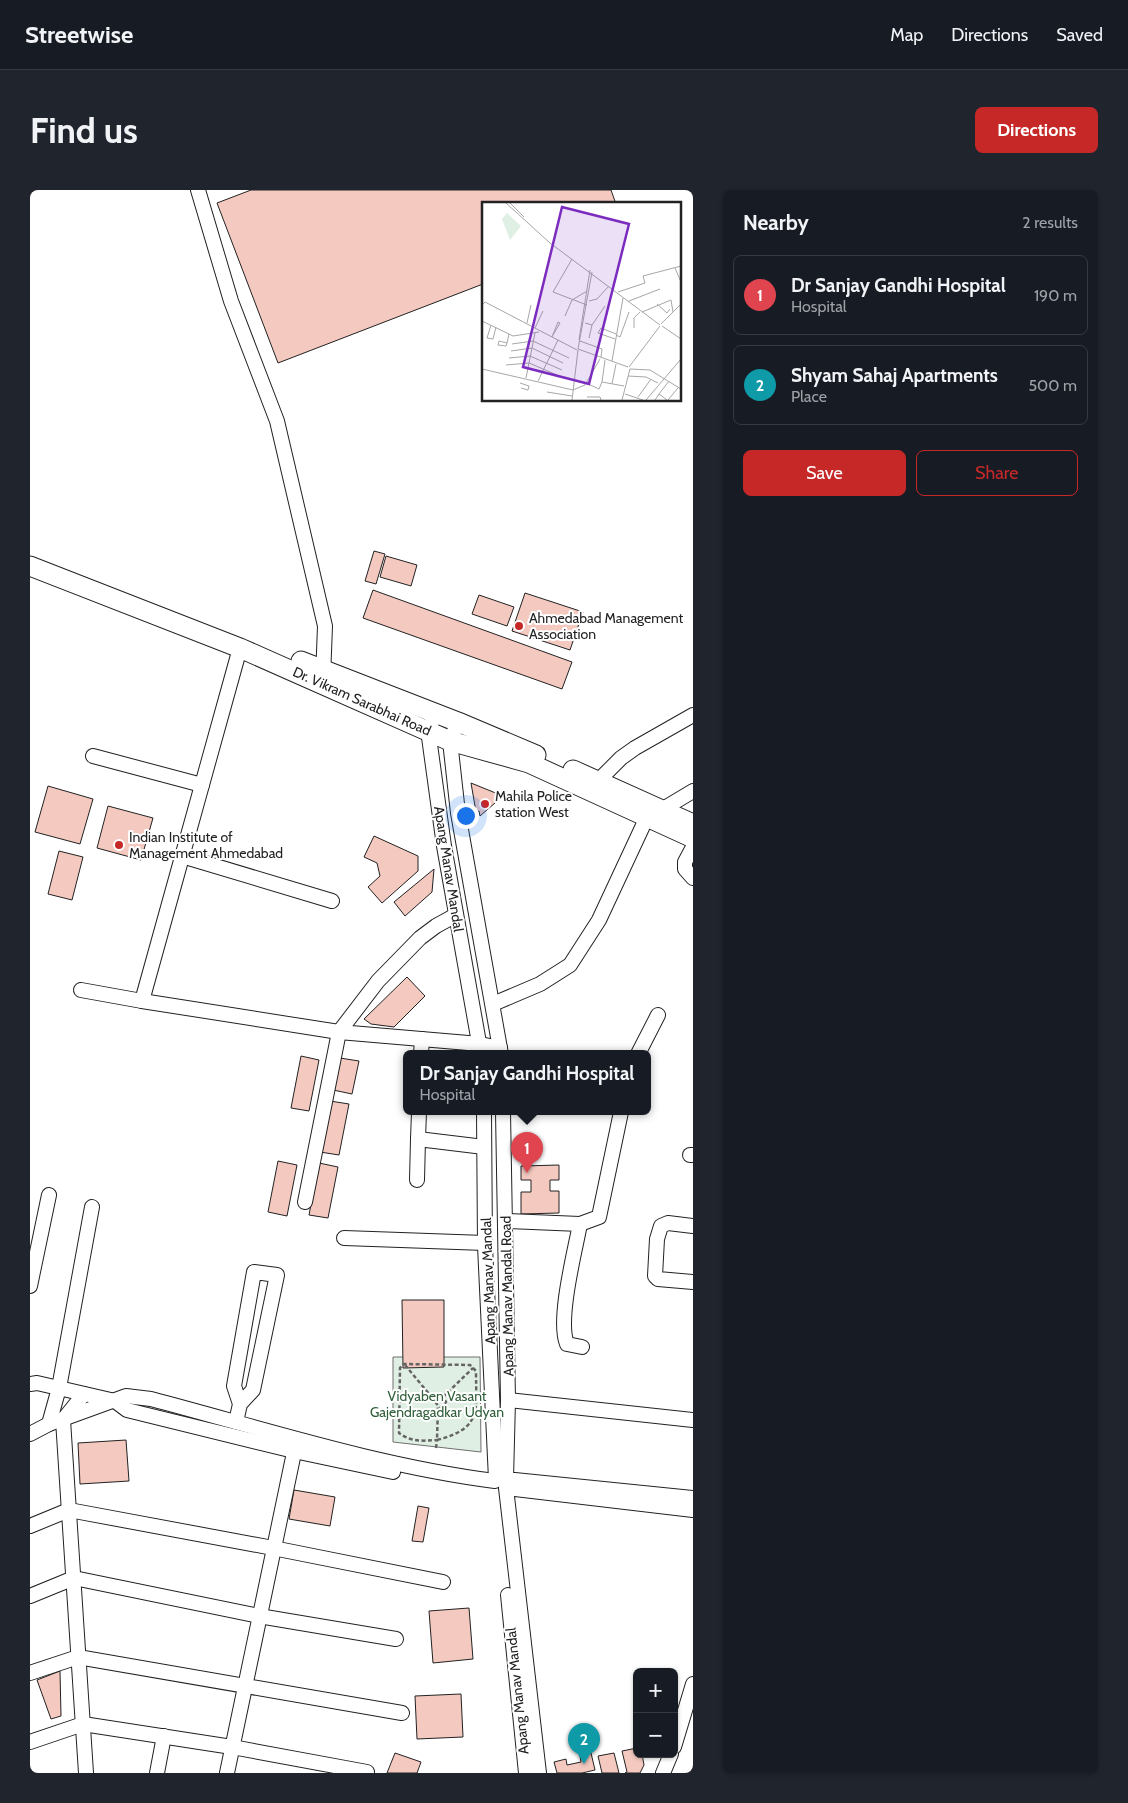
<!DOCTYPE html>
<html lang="en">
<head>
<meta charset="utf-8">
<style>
	:root { --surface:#171b24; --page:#20242c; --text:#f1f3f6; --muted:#9ea1a6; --line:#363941; --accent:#c62828 }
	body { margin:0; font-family:Cabin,sans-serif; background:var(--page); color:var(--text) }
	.controls { position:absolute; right:15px; bottom:15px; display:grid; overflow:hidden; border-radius:8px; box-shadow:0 1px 4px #0004 }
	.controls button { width:45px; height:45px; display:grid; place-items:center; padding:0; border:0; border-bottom:1px solid var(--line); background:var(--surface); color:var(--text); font:25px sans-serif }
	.you { position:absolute; left:435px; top:625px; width:18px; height:18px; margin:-12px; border:4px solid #fff; border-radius:50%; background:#1a73e8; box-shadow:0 0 0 8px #1a73e833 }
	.badge { display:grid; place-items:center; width:32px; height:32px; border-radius:50%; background:var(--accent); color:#fff; font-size:16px; font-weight:700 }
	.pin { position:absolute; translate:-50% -41px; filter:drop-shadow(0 1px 2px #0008) }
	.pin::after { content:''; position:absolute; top:26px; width:18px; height:15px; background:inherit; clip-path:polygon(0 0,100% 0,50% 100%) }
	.popup { position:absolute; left:373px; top:860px; width:248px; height:65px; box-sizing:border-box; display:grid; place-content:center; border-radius:8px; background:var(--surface); filter:drop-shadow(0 1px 4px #0005); font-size:16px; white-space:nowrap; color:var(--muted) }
	.popup b { font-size:19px; color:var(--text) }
	.popup::after { content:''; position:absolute; left:50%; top:100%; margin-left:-10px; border:10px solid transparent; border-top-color:var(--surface) }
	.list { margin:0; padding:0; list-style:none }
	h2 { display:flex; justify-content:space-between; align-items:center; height:65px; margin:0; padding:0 20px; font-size:21px }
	h2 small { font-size:16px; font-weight:400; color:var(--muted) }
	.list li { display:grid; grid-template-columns:32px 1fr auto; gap:15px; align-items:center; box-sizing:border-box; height:80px; margin:0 10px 10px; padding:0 10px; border:1px solid var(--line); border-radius:8px }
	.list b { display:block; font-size:19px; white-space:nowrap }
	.list p { margin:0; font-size:16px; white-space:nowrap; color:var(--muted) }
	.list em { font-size:16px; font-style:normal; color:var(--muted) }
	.actions { display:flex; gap:10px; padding:15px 20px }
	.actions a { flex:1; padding:11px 0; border:1px solid var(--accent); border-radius:8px; text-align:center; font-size:18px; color:var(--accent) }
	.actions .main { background:var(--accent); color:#fff }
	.map { position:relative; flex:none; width:663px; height:1583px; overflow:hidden; border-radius:8px }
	header { display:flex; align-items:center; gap:30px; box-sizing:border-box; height:70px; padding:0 25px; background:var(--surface); border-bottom:1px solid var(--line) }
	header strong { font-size:24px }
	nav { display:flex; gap:28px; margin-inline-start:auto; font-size:18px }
	.intro { display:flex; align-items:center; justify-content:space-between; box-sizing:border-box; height:120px; padding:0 30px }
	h1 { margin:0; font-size:35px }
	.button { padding:12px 22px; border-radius:8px; background:var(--accent); color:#fff; font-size:18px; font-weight:700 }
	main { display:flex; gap:30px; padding:0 30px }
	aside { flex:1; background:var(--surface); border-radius:8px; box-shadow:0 1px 4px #0004 }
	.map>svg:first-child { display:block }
</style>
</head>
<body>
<header>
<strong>Streetwise</strong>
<nav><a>Map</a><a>Directions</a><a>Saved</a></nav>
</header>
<div class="intro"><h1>Find us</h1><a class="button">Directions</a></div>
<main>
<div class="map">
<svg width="663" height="1583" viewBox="0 0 663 1583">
	<rect width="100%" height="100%" fill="#fff"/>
	<path fill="#e0efe3" stroke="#6f6f6f" d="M363 1167H450L451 1262 363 1252Z"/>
	<g fill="#f3c9c0" stroke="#222">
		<path d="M221 0H581L586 14H453V94L248 173 187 13Z"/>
		<path d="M344 361 355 364 346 394 335 391Z"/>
		<path d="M356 366 387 375 381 396 350 387Z"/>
		<path d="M343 400 542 472 532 499 333 428Z"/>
		<path d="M495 403 553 422 540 460 482 441Z"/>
		<path d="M449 405 484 417 477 436 442 424Z"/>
		<path d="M441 593 473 606 450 626 449 621 446 622Z"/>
		<path d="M18 596 63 609 50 654 5 642Z"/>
		<path d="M78 616 123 628 111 670 67 658Z"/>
		<path d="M344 646 388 666V681L352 713 338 697 350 686 347 673 334 667Z"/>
		<path d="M29 661 53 667 42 710 18 704Z"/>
		<path d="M404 679 402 702 375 726 364 712Z"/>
		<path d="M377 787 395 806 364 837 341 834 334 829Z"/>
		<path d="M271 866 289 870 279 921 261 918Z"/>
		<path d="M310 868 329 871 322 904 303 900Z"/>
		<path d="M300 911 319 914 309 965 290 962Z"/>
		<path d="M248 971 267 975 257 1026 238 1022Z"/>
		<path d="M289 973 308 977 298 1028 279 1025Z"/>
		<path d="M529 975V990H520V1001H529V1023L491 1024V1002H501V990H491V976Z"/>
		<path d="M372 1110H414V1177L373 1178Z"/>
		<path d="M96 1250 99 1291 50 1294 48 1253Z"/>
		<path d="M264 1300 305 1307 300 1336 259 1329Z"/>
		<path d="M388 1316 399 1318 393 1352 382 1351Z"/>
		<path d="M439 1418 443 1469 403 1473 399 1421Z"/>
		<path d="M30 1481 31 1526 21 1529 7 1490Z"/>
		<path d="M431 1504 433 1547 387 1549 385 1506Z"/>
		<path d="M607 1558V1564H612L614 1575 610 1583H595L597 1582 592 1561Z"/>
		<path d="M365 1563 391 1572 387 1583H357Z"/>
		<path d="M561 1563 565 1580 552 1583H527L524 1572 536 1569 537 1575 551 1572 550 1566Z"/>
		<path d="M584 1563 589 1583H572L568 1566Z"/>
	</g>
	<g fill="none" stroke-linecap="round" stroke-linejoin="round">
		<defs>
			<g id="minor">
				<path d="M168 0 201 111 247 231 295 436 293 488"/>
				<path d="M210 458 112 811 309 842 450 854 470 858"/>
				<path d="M406 523 398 540 414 656 451 864"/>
				<path d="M428 532 420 551 428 623 471 864"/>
				<path d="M63 566 172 595"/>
				<path d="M569 590 591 568 605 558 663 525"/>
				<path d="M633 619 663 601"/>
				<path d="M663 657 655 672V679L663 688"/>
				<path d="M152 666 302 711"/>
				<path d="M51 800 112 811"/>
				<path d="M463 814 510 794 540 775 569 730 617 627"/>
				<path d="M391 864 392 849"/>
				<path d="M608 864 628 825"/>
				<path d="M454 922 455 1056 466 1289"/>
				<path d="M473 922 478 1210 476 1289 663 1308"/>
				<path d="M388 949 389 922"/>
				<path d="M660 965H663"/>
				<path d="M387 990 388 949 454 957"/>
				<path d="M275 1012 309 842 348 791 390 748 406 736 426 725"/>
				<path d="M477 1031 550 1034C545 1061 527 1130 537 1154L552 1157"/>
				<path d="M550 1034 569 1027 591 922"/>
				<path d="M663 1036 638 1033 631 1036 627 1049 625 1086 628 1089 663 1092"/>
				<path d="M314 1048 455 1053"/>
				<path d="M0 1096 19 1005"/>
				<path d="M0 1194 7 1193 85 1211 97 1220 264 1261 363 1282"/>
				<path d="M54 1204 33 1230 56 1583"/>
				<path d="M478 1210 663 1230"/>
				<path d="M206 1232 210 1214 204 1196 224 1082 247 1085 223 1200 210 1214"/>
				<path d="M19 1234 29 1198 62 1017"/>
				<path d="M0 1244 19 1234 96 1206 121 1209C235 1239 348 1276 465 1291"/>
				<path d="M0 1336 39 1320 243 1358 413 1392"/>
				<path d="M478 1405 496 1583"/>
				<path d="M0 1406 44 1388 229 1426 366 1449"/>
				<path d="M0 1483 48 1467 372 1523"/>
				<path d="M0 1552 53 1534 202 1557 337 1582"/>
				<path d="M644 1557 663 1494"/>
				<path d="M127 1583 134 1546"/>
				<path d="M197 1583 266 1253"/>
				<path d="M509 1583 476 1298 663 1320"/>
				<path d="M633 1583 641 1564"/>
			</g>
			<g id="major">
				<path d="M0 376 210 458 420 551 499 573 663 648"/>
				<path d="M271 471 428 532 506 565"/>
				<path d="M543 580 663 634"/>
			</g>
		</defs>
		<use href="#minor" stroke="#222" stroke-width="16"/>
		<use href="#major" stroke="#222" stroke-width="21"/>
		<g stroke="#646464" stroke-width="2.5" stroke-dasharray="4 2.5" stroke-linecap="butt">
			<path d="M375 1175 405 1211"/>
			<path d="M413 1207 443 1178"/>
			<path d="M406 1258 407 1250C392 1251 381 1252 369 1243L370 1178 374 1174 440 1175 446 1181C446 1222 452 1238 407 1250L408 1216 405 1211 409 1206H412L416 1212 411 1217 408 1216"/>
		</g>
		<use href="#minor" stroke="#fff" stroke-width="14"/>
		<use href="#major" stroke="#fff" stroke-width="19"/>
	</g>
	<g fill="#c62828" stroke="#fff" stroke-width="2">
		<circle cx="489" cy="436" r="5"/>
		<circle cx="455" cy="614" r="5"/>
		<circle cx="89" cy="655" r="5"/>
	</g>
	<g text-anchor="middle" stroke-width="4" stroke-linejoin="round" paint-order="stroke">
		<g font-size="14" fill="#222" stroke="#fff" text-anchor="start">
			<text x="499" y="433">Ahmedabad Management<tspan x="499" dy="16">Association</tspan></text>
			<text x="465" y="611">Mahila Police<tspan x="465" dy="16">station West</tspan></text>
			<text x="99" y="652">Indian Institute of<tspan x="99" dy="16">Management Ahmedabad</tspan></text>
		</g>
		<g font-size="14" fill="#222" stroke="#fff">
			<text transform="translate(332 511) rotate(24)" y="5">Dr. Vikram Sarabhai Road</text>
			<text transform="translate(419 679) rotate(81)" y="5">Apang Manav Mandal</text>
			<text transform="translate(458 1091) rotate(-92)" y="5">Apang Manav Mandal</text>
			<text transform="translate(477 1106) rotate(-91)" y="5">Apang Manav Mandal Road</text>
			<text transform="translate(487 1501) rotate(-96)" y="5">Apang Manav Mandal</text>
		</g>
		<g font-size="14" fill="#2f5e38" stroke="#fff">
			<text x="407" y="1211">Vidyaben Vasant<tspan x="407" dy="16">Gajendragadkar Udyan</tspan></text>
		</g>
	</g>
	<g transform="translate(452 12)">
		<rect width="199" height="199" fill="#fff"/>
		<path d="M25 11 39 24 28 38 20 17Z" fill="#e0efe3"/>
		<path fill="none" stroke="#a7a7a7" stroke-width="1" d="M24 1 68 41 178 123M28 1 42 15M90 57 71 90 105 103M193 66 199 80M110 70 96 147 146 165M136 90 163 81 161 74 199 64M107 99 115 97 127 84M147 99 178 87M175 102 185 111 188 107M0 103 3 100 95 148M160 110 189 98 191 110M83 114 90 98 105 89M0 119 31 134 57 130M45 121 49 103M103 121 110 123 107 136M179 122 199 102M9 123 5 136 11 137 14 125M110 123 123 104M180 124 199 137M53 126 61 109M152 126V116L158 110M134 133 138 135 147 110M70 135 76 120 78 121 71 133M133 137 116 131 119 126 134 132M97 138 108 68M98 139 120 147 119 155M25 141 17 139 16 143 24 144 25 141 27 132M30 142 51 139 87 156M29 149 50 146 81 161M27 156 48 154 80 168M123 158 120 180 142 184M130 159 141 96M24 163 47 161 75 173M147 165 178 124M0 167 91 188 103 183 118 157M148 167 168 168 199 187M146 174 164 175 176 181M44 176 53 131M56 179 76 138M38 181 47 184 46 188 39 186M104 181 117 187 120 180M130 182 134 162M65 190 90 194M143 192 161 198M177 192 187 179M105 195H118L119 198M156 195 169 177M90 198 96 148M140 198 148 167M164 198 199 157M173 198 177 192 185 198M186 198 196 186"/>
		<path fill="#7b2cbf" fill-opacity="0.15" stroke="#7b2cbf" stroke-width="2.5" d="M80 5 147 22 107 182 41 165Z"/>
		<rect width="199" height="199" fill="none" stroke="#222" stroke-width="2.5"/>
	</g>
</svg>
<div class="controls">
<button>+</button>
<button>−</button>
</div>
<div class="you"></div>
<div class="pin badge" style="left:497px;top:983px;background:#e0444e">1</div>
<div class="popup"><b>Dr Sanjay Gandhi Hospital</b>Hospital</div>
<div class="pin badge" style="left:554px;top:1574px;background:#0f9aa8">2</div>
</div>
<aside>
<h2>Nearby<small>2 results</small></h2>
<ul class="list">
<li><span class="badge" style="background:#e0444e">1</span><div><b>Dr Sanjay Gandhi Hospital</b><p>Hospital</p></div><em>190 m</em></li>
<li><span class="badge" style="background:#0f9aa8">2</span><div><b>Shyam Sahaj Apartments</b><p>Place</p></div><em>500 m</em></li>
</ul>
<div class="actions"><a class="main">Save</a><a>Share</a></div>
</aside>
</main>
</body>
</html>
